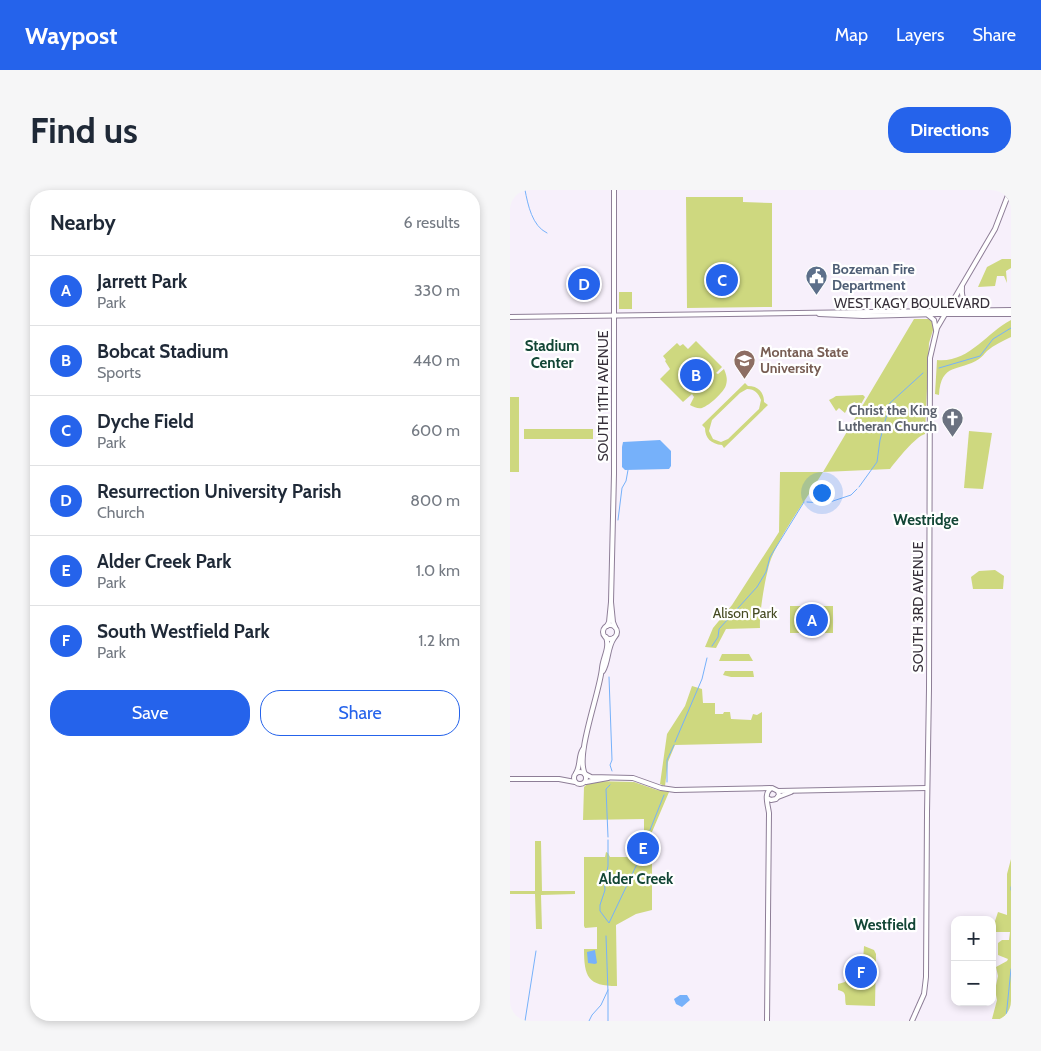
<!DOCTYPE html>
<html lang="en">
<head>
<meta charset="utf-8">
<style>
	:root { --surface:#fff; --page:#f6f6f7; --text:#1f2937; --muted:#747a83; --line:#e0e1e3; --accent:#2563eb }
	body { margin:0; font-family:Cabin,sans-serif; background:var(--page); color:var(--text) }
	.controls { position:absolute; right:15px; bottom:15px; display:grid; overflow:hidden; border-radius:10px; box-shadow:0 2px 8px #0003 }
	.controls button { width:45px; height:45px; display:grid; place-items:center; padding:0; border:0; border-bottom:1px solid var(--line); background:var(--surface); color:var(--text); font:25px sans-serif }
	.you { position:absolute; left:311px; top:302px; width:18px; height:18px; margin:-12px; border:4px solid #fff; border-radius:50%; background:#1a73e8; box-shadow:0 0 0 8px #1a73e833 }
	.badge { display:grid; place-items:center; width:32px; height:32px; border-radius:50%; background:var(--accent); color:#fff; font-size:16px; font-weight:700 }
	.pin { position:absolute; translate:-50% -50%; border:2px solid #fff; box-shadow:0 1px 5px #0006 }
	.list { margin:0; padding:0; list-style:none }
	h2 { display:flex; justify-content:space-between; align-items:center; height:65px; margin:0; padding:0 20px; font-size:21px }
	h2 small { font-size:16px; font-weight:400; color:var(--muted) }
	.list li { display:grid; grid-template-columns:32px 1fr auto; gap:15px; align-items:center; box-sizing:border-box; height:70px; padding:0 20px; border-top:1px solid var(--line) }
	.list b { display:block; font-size:19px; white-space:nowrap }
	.list p { margin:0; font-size:16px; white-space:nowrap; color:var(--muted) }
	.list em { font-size:16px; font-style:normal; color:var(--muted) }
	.actions { display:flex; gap:10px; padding:15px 20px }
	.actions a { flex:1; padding:11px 0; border:1px solid var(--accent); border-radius:20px; text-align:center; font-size:18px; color:var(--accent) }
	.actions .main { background:var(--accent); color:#fff }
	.map { position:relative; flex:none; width:501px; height:831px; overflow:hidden; border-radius:20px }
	header { display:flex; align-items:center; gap:30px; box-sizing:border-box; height:70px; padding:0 25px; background:var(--accent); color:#fff }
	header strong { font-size:24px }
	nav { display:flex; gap:28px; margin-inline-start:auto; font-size:18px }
	.intro { display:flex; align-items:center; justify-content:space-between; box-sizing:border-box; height:120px; padding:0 30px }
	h1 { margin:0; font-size:35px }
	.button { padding:12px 22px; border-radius:20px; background:var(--accent); color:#fff; font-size:18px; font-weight:700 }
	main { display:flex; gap:30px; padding:0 30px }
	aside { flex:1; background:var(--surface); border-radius:20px; box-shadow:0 2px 8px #0003 }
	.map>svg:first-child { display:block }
</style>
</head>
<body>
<header>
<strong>Waypost</strong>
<nav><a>Map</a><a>Layers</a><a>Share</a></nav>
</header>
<div class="intro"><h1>Find us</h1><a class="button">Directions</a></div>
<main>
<aside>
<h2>Nearby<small>6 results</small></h2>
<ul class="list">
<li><span class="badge">A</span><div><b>Jarrett Park</b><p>Park</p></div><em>330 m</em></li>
<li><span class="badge">B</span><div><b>Bobcat Stadium</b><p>Sports</p></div><em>440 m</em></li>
<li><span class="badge">C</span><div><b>Dyche Field</b><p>Park</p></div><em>600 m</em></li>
<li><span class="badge">D</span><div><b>Resurrection University Parish</b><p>Church</p></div><em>800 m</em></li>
<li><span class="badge">E</span><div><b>Alder Creek Park</b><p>Park</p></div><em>1.0 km</em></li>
<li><span class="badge">F</span><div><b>South Westfield Park</b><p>Park</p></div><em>1.2 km</em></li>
</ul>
<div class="actions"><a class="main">Save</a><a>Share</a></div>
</aside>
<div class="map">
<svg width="501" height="831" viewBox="0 0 501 831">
	<rect width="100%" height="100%" fill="#f7f0fb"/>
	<g fill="#ced87f" fill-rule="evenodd">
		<path d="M176 7H233V12L262 13V117L177 118Z"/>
		<path d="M492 69H501V78L496 81 497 93 494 86H487L485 96 468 97 477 77Z"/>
		<rect x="109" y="102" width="13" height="17"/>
		<path d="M404 129H418L423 130 424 137 419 153 415 244C406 246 386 271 380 279L313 282C296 310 274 338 261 369 256 382 249 423 250 438L216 439 206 458 195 457 203 438 222 415 269 342 270 282H313Z"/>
		<path d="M501 130V147C493 151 484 155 477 161 474 164 472 167 469 169 449 182 431 172 429 205L425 204 427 170C459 173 476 143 501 130Z"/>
		<path d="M186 151 212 177 206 183 208 184 214 179C216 184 218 189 216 195 214 202 200 215 192 218 188 219 184 217 180 215L184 207 182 204 173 212 150 189 160 179 155 171 156 170 153 166 167 153 170 156 173 154 178 159Z"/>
		<path d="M235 193 238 196C248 196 254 202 254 212L258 215 214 258 212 255C201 254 195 248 195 238L192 235ZM237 199C245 199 248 203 251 210L249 219 218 249 211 252 203 249 199 241 202 230 230 203Z"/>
		<path d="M353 205 355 207 350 216 344 212 341 216 339 215 335 223 329 218 326 221 319 210 323 208 326 206Z"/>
		<rect x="0" y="207" width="9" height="75"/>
		<rect x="14" y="239" width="69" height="10"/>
		<path d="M459 241 482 243 473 299 454 298Z"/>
		<path d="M485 380 494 386 493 399H463L461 387 469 381Z"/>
		<rect x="280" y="416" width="43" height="27"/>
		<path d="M212 464H239L243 471H209Z"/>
		<path d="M215 481H243L244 487H221L213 485Z"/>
		<path d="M182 496 192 499 193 513H205V524H213L214 522H220L221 529 241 530 243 524 247 525 252 522V553L165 555 158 572 155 596 150 594 157 544 175 516Z"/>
		<path d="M84 591 124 592 147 600 159 602 142 642V720L126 724 106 735 107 796C78 796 74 787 74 759H87V737L75 738 74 736V667H95L96 662 98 663 100 667H124L125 650 134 648V629L73 630 74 597 79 592Z"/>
		<path d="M25 651H31L32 701H65V704L31 705 32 739H26L25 704H0V701H25Z"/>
		<path d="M501 669V831H491L489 829H482L487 810 485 800 488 786 486 777 497 771 498 769 488 765V753L492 750H499L500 742H486L485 731 488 722 497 725V684Z"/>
		<path d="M354 756 364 760 366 764 365 816 336 815C334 807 338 802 328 800V794L335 792 337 773 353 771Z"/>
	</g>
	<g fill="#76b1fa">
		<path d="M150 250 161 261V276L159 279 115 280 112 277V257L113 252Z"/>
		<path d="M85 760 87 773 85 774 78 773 77 762Z"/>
		<path d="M170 805H177L180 810 172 817 166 814 164 809Z"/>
	</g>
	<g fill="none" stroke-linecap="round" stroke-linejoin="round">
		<g stroke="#76b1fa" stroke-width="1">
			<path d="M15 0C18 15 22 36 37 43"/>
			<path d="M429 178 470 166 483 149 501 138"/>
			<path d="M349 297 367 272 370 250 380 213 413 183"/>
			<path d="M297 312 314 313"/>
			<path d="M317 313 341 305 347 299"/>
			<path d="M108 330 112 298 116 291 118 280"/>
			<path d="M202 456 208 447 209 439 247 397 256 382 260 367 294 312"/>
			<path d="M99 487 102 570 100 575 102 581"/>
			<path d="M165 552 192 489 197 468"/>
			<path d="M157 592V570L164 555"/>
			<path d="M140 640 154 605"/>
			<path d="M98 647 96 599 100 595"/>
			<path d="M98 650V676L97 681 94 686 95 700 90 715V721L99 733 127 674 134 655"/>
			<path d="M501 697V700"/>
			<path d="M96 746 98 802V831"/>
			<path d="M15 831 26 761"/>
			<path d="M79 831 82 825 91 815 98 800"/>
			<path d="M494 831 496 828 501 779"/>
		</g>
		<defs>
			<g id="secondary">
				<path d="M104 0V284L101 412 103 432 105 437"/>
				<path d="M452 97C451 107 454 115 464 120"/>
				<path d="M309 124 353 126 428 124H501"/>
				<path d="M418 125 424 130 426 140"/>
				<path d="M0 127 501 120"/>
				<circle cx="100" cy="442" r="7"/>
				<path d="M97 436 99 432 101 412"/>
				<path d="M93 481C99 471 97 458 104 448"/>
				<circle cx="70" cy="588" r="6"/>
				<path d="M66 583C71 575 68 566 73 559"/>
				<path d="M75 584 81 587 123 588 151 598 165 600 260 598"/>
				<path d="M75 584C65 565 90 502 92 478 93 467 100 458 96 447"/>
				<path d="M0 589H49L65 592"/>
				<path d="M76 592 98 588"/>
				<path d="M268 601 417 598"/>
				<path d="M268 607 281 602"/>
				<path d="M257 831 259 623C258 615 253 602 262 598L268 601 269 605 266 609 261 610 257 608"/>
				<path d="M402 831 414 804 416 787 417 623 419 499 420 168 427 138 485 39 500 0"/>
			</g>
		</defs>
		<use href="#secondary" stroke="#8e7e97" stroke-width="6"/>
		<use href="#secondary" stroke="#fff" stroke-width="4"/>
	</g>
	<defs>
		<symbol id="civic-pin" viewBox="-11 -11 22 30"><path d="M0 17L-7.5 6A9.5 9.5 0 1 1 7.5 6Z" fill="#5c6f8a" stroke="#fff"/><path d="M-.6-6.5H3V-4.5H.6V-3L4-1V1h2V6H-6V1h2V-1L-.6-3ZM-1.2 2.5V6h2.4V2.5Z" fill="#fff"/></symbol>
		<symbol id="university-pin" viewBox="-11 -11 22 30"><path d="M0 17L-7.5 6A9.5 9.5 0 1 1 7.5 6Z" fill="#8d6e63" stroke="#fff"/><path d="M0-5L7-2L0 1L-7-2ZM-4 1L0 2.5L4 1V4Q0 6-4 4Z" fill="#fff"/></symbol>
		<symbol id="church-pin" viewBox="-11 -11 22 30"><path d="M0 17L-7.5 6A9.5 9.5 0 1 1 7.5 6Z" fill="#6b7280" stroke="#fff"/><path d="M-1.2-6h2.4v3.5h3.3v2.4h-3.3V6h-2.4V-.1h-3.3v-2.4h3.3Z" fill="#fff"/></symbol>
	</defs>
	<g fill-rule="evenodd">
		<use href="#civic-pin" x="294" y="74" width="25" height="34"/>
		<use href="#university-pin" x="222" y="158" width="25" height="34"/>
		<use href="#church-pin" x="430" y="216" width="25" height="34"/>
	</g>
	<g text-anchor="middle" stroke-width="4.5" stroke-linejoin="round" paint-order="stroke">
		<g font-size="14" font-weight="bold" fill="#4e5e75" stroke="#fff" text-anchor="start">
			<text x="322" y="84">Bozeman Fire<tspan x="322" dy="16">Department</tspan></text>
		</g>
		<g font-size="14" fill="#37303a" stroke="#fff">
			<text x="402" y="118">WEST KAGY BOULEVARD</text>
			<text transform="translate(93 206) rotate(-90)" y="5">SOUTH 11TH AVENUE</text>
			<text transform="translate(408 417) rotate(-90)" y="5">SOUTH 3RD AVENUE</text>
		</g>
		<g font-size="14" font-weight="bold" fill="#785e54" stroke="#fff" text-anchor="start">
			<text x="250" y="167">Montana State<tspan x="250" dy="16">University</tspan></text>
		</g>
		<g font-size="14" font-weight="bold" fill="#5b616d" stroke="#fff" text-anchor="end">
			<text x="427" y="225">Christ the King<tspan x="427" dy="16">Lutheran Church</tspan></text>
		</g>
		<g font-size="14" fill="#454a21" stroke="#fff">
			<text x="235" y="428">Alison Park</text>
		</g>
		<g font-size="15" font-weight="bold" fill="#134636" stroke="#fff">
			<text x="42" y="161">Stadium<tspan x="42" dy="17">Center</tspan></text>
			<text x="416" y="335">Westridge</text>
			<text x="126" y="694">Alder Creek</text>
			<text x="375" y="740">Westfield</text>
		</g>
	</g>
</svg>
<div class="controls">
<button>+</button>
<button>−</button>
</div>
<div class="you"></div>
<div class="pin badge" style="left:302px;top:430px">A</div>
<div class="pin badge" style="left:186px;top:185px">B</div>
<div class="pin badge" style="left:212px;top:90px">C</div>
<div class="pin badge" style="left:74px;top:94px">D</div>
<div class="pin badge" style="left:133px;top:658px">E</div>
<div class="pin badge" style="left:351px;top:782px">F</div>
</div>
</main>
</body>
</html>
